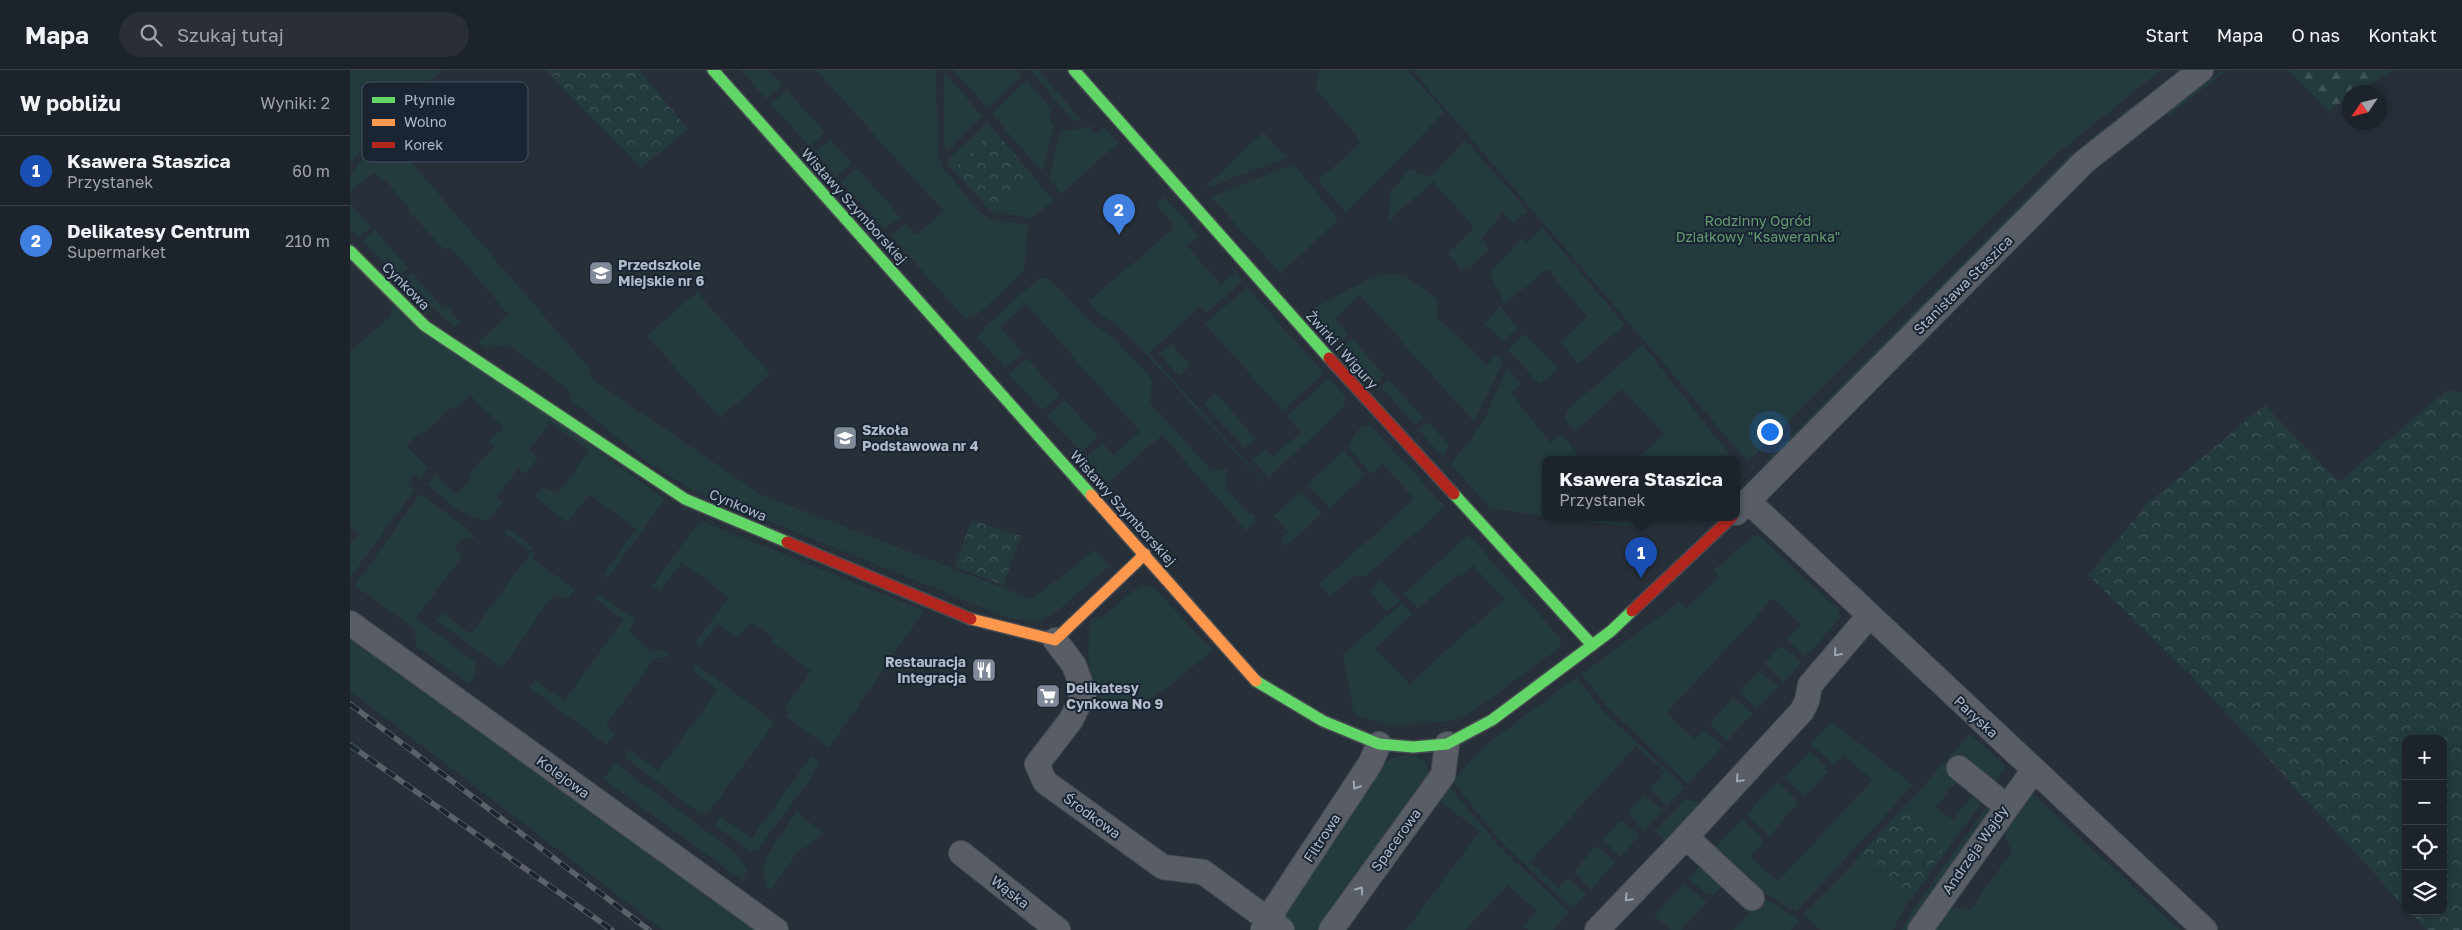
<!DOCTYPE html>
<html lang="pl">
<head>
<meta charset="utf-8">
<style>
	:root { --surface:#1d232a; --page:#2a2f36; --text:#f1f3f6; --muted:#a0a4a8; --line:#3b4047; --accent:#bca0f2 }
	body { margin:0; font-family:"Golos Text",sans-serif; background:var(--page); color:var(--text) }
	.controls { position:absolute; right:15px; bottom:15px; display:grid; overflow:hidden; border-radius:10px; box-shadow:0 2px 12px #0003 }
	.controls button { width:45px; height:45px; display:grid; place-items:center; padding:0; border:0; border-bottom:1px solid var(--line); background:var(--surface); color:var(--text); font:25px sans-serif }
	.compass { position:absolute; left:1992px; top:15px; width:45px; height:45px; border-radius:50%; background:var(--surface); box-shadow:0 2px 12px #0003; rotate:235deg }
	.you { position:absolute; left:1419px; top:361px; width:18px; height:18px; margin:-12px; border:4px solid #fff; border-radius:50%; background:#1a73e8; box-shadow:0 0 0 8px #1a73e833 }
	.badge { display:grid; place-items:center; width:32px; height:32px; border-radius:50%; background:var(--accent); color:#fff; font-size:16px; font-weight:700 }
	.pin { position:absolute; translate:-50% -41px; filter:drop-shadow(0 1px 2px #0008) }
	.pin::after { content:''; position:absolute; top:26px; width:18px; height:15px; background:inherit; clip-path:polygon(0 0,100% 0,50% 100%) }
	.popup { position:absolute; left:1192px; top:386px; width:198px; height:65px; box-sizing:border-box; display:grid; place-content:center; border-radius:10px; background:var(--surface); filter:drop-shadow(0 1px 4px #0005); font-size:16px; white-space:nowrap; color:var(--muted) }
	.popup b { font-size:19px; color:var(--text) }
	.popup::after { content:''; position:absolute; left:50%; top:100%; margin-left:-10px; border:10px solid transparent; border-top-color:var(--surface) }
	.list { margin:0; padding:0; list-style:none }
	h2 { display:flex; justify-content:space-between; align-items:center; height:65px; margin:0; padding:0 20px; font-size:21px }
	h2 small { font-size:16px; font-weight:400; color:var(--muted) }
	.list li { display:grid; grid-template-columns:32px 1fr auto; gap:15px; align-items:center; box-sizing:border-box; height:70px; padding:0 20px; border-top:1px solid var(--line) }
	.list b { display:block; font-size:19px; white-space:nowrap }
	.list p { margin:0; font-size:16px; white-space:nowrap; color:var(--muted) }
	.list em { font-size:16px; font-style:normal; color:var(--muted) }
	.icon { flex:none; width:28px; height:28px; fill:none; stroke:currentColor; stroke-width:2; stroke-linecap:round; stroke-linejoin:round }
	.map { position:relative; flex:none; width:2112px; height:860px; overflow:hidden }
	header { display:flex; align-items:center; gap:30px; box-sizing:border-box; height:70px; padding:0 25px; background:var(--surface); border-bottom:1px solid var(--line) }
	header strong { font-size:24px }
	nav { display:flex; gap:28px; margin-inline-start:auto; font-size:18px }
	.search { width:350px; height:45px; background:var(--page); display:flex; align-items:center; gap:12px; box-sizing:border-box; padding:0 18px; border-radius:28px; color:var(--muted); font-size:19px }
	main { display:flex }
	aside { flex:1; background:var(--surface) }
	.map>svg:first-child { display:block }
</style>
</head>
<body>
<header>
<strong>Mapa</strong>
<div class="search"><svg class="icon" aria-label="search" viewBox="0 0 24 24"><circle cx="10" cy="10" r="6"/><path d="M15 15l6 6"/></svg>Szukaj tutaj</div>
<nav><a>Start</a><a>Mapa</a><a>O nas</a><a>Kontakt</a></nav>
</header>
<main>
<aside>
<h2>W pobliżu<small>Wyniki: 2</small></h2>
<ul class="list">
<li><span class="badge" style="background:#1a4fb4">1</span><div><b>Ksawera Staszica</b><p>Przystanek</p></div><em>60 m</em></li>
<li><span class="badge" style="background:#3f7fe0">2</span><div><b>Delikatesy Centrum</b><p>Supermarket</p></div><em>210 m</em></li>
</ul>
</aside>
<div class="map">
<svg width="2112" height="860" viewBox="0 0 2112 860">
	<defs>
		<pattern id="forest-firs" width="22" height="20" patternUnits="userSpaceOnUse" patternTransform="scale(1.25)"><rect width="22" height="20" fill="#243b3e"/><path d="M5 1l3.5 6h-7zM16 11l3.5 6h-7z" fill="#415559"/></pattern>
		<pattern id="park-crowns" width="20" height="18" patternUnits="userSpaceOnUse" patternTransform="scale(1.25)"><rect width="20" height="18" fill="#243b3e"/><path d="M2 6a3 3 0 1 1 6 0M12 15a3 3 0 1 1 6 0" fill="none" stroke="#415559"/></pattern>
	</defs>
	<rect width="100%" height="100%" fill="#272f38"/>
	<g fill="#243b3e">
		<path d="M0 0H92L39 49 0 94Z"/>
		<path d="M390 0H419L432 15 416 29Z"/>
		<path d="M466 0H583L586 2 588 85 594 99 631 144 644 150 678 155 674 201 628 244 615 248 541 166 556 153 567 165 593 141Z"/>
		<path d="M604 0H667L672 5 638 39Z"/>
		<path d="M680 0H688L731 49 724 52Z"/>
		<path d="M969 0H1058L1094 42 996 143 968 111 1011 72 966 18Z"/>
		<path d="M1062 0H1811L1709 82 1398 392Z"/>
		<path d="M1829 0H1837L1739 76 1736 72Z"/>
		<path d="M1873 0H1877L1818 46 1817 43Z"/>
		<path d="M594 2 632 46 599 79 594 76Z"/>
		<path d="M677 10 700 38V49L704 56 692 102 642 44Z"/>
		<path d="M437 20 475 63 459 76 421 34Z"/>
		<path d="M637 52 703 130 683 148 642 142 599 96 597 91Z"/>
		<path d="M743 56 742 62 750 64 751 57 755 58 768 73 711 124 699 109 711 59C721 62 732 57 743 56Z"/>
		<path d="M35 62 239 298 244 311 412 425 682 529 745 480 760 496 707 541 691 551 661 549 344 421 300 394 222 331 217 318 158 275 134 278 128 272 158 244 106 183 99 177 95 180 58 141 60 139 34 109 31 110 24 102 0 122V105Z"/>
		<path d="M914 62 937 88 853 119Z"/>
		<path d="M480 69 502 93 486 107 465 82Z"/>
		<path d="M1115 69 1178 141 1164 153 1153 142 1132 168 1139 181 1119 198 1110 199 1098 183 1124 157 1083 111 1039 151 1040 122 1060 99 1080 107Z"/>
		<path d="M1722 83 1725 87 1418 395 1415 392Z"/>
		<path d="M944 94 988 149 931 204 861 127Z"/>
		<path d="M507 98 550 147 535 159 491 112Z"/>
		<path d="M814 127 849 166 837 176 871 214 886 202 893 211 856 243 850 237 799 283 914 412 913 413 797 285 775 262 749 243 739 231 824 158 823 155 806 135Z"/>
		<path d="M0 133 21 157 8 167 0 159Z"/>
		<path d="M1193 158 1275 255 1228 294 1210 272 1237 247 1197 199 1155 234 1140 204 1172 168 1177 173Z"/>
		<path d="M25 160 58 198 48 207 12 171Z"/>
		<path d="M62 203 93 238 97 236 110 252 105 256 97 251 53 212Z"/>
		<path d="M1039 203 1056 207 1087 229V249L1111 268 1137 296 1145 285 1153 292 1124 352 1010 225 984 248 998 264 990 272 961 240 1022 207Z"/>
		<path d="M699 208 742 253 763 267 802 310 800 333 861 400 877 399 875 418 899 444 903 443 904 453 896 461 812 365 758 413 735 388 753 373 764 385 790 362 676 234 650 257 673 283 655 298 627 267 635 257 688 209Z"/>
		<path d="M897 217 974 303 933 341 855 254Z"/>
		<path d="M347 222 420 304 370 348 297 266Z"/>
		<path d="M42 232 315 429 258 508 253 504 286 459 239 424 218 453 185 427 192 417 208 424 239 380 199 352 179 381 188 387 176 404 168 398 147 428 153 432 138 450C115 451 94 428 77 414L85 404 106 424 121 408 118 405 144 376 139 371 153 357 120 325 106 339 102 336 75 364 71 361 56 376 79 398 70 408 64 405 57 413 64 420 0 508V473L9 464 0 455V281L41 246Z"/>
		<path d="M1150 236 1167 258 1153 271 1135 254Z"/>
		<path d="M1174 264 1208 299 1189 314 1158 280Z"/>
		<path d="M1002 269 1035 305 1027 313 994 276Z"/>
		<path d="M821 273 841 295 829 306 809 284Z"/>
		<path d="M1293 275 1383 389H1287L1314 364 1272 319 1227 360 1221 358 1215 347 1219 338Z"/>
		<path d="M677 288 710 325 692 340 659 304Z"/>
		<path d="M1157 298 1171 314 1161 323 1200 373 1212 365 1231 389H1196V446L1140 438 1101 395 1133 352Z"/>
		<path d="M979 308 996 328 994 336 919 408 903 390 915 379 923 387 951 362 937 346Z"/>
		<path d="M1039 310 1073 348 1065 355 1031 317Z"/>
		<path d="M865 323 906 368 895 379 854 334Z"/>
		<path d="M715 330 748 367 730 382 697 346Z"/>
		<path d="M1077 352 1099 375 1094 388 1068 359Z"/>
		<path d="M1020 355 1095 437 1016 506 1006 505 980 526 969 514 1064 429 1033 394 1021 404 998 377 1004 365 1012 356Z"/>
		<path d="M994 380 1015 405 979 438 957 415Z"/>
		<path d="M950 421 972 444 936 476 930 470 939 462 924 446Z"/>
		<path d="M70 424 119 460 125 468 121 470 114 468 104 479 111 484V488L66 548 125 592 126 606 119 614 67 577 64 559 59 554 5 516Z"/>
		<path d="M1205 447H1279L1286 454 1276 457Z"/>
		<path d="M1301 447H1352L1346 452Z"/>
		<path d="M352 451 574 541 479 678 436 646 439 642 435 638 461 601 422 572 424 568 402 552 389 567 382 565 368 554 350 576 345 573 379 527 332 492 310 521 302 516 349 452Z"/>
		<path d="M158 459 183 477 180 481 185 484 182 489 225 519 218 528 203 525 152 598 87 551 92 543 121 564 181 482 154 463Z"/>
		<path d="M1119 465 1212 570 1208 579 1119 644 1101 651 1041 655 1015 649 1004 644 993 584 1052 533 1062 545 1025 578 1059 614 1154 529 1123 495 1109 507 1107 505 1068 539 1054 523Z"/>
		<path d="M1406 465 1411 467 1489 540 1490 549 1455 587 1437 569 1451 554 1423 528 1317 643 1345 669 1354 660 1373 675 1338 714 1256 636 1232 604 1329 532 1336 538 1369 507 1364 500 1386 480Z"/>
		<path d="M1031 510 1050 531 1037 542 1021 523 1022 518Z"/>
		<path d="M790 515H798L807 521 862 580C839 599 795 644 762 634 755 632 748 626 742 622 738 597 737 575 741 549L754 546Z"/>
		<path d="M248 524 285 550 279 562 301 581 312 580 321 586 305 588 256 655 265 664 257 675 180 618 185 610 214 631 273 550 245 528Z"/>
		<path d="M0 565 411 860H313L0 621Z"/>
		<path d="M1431 576 1452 592 1434 612 1414 594Z"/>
		<path d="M346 594 422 650 423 655 359 742 349 743 274 687 279 679 308 701 368 620 342 600Z"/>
		<path d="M1408 601 1429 616 1407 639 1389 621Z"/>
		<path d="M1227 607 1252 640 1335 717 1317 736 1300 719 1315 702 1286 676 1180 792 1208 818 1218 807 1236 824 1222 839 1149 770 1102 711 1132 678Z"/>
		<path d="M1383 628 1403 644 1377 671 1360 653Z"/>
		<path d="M1482 652 1563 715 1446 842 1407 819 1361 782 1392 749 1411 767 1410 768 1413 772 1399 786 1428 812 1522 710 1494 684 1484 695 1461 674Z"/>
		<path d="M1620 664 1656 697 1641 718 1610 706 1586 737 1603 750 1626 720 1635 728 1553 840 1543 860H1471L1453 845 1508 788Z"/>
		<path d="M1460 681 1476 696 1474 699 1478 702 1455 727 1434 708Z"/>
		<path d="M1063 685 1074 691 1081 704 975 854 969 860H942L934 853 932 841 1027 698 1043 687Z"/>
		<path d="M461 686 469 692 459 711 408 779 400 781 368 758 366 754 371 747 402 768Z"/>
		<path d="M265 693 386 783 397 800 393 811 253 709Z"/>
		<path d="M1427 711 1449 733 1419 766 1396 745Z"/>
		<path d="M1099 716 1150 777 1219 842 1203 860H1178L1173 856 1187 841 1158 815 1116 860H1056L1130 761 1089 731Z"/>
		<path d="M1680 722 1694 734 1830 860H1583C1595 843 1596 833 1620 840L1662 781 1653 761Z"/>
		<path d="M1294 725 1313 740 1295 761 1277 743Z"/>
		<path d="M1335 729 1355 734 1319 776 1305 760Z"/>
		<path d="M1639 734 1640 742 1559 860H1552L1560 844Z"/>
		<path d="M447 741 473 764 447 783 421 820 417 817 413 801 418 784Z"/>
		<path d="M1271 750 1290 765 1270 787 1253 769Z"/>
		<path d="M1247 776 1265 792 1241 820 1224 801Z"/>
		<path d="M1353 792 1450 850 1441 860H1383L1399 843 1371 817 1363 826 1359 822 1356 824 1339 808Z"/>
		<path d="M1334 814 1357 832 1331 860H1321L1304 845Z"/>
	</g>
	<path fill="url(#forest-firs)" d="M1938 0H2044L2008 22H2000L1999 28 1978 41Z"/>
	<g fill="url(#park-crowns)">
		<path d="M196 0H289L338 59 291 98Z"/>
		<path d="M639 65H648L682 104 683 112 652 140H640L607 103 606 97Z"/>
		<path d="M2096 321 2112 322V860H2076L2059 841H2093V669H2056V838L1841 605 1738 505 1798 433 1915 335 1989 412Z"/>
		<path d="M621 450 671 466 653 515 605 497Z"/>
		<path d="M1557 733 1597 773 1559 829 1508 788Z"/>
	</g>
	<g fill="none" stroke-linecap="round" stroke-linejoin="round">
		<defs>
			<g id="street">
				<path d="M1398 431 1855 860"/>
				<path d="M1386 443 1734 92 1851 0"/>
				<path d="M0 553 426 860"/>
				<path d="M705 570 724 595 734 623 721 650 687 694 695 712 813 797 853 802 932 860"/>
				<path d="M1609 698 1656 736"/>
				<path d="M1336 767 1402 828"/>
				<path d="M611 783 708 860"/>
				<path d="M913 860 922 852 925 838 1020 694 1029 674"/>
				<path d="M981 860 1093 705 1097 674"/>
				<path d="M1247 860 1336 767 1452 641 1457 631 1460 615 1519 546"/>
				<path d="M1570 860 1683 701"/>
			</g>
			<g id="fast">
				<path d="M363 0 741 425"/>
				<path d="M724 0 979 288"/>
				<path d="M0 181 75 256 335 429 437 472"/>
				<path d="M1104 424 1242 575"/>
				<path d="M906 611 973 651 1029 674 1063 677 1097 674 1142 650 1261 561 1282 541"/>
			</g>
			<g id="slow">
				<path d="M741 425 906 611"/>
				<path d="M621 549 705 570 795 484"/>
			</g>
			<g id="jam">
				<path d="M979 288 1104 424"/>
				<path d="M437 472 621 549"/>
				<path d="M1282 541 1382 447"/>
			</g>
		</defs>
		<use href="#street" stroke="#464b52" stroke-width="26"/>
		<use href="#fast" stroke="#464b52" stroke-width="14"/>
		<use href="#slow" stroke="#464b52" stroke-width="14"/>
		<use href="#jam" stroke="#464b52" stroke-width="14"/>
		<use href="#street" stroke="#585d66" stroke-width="24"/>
		<use href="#fast" stroke="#63d668" stroke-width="11"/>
		<use href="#slow" stroke="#ff974d" stroke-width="11"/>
		<use href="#jam" stroke="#b3261e" stroke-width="11"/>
		<defs>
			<g id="rail">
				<path d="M0 634 299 860"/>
				<path d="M0 675 262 860"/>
			</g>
		</defs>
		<use href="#rail" stroke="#5b6069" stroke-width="5.5"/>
		<use href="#rail" stroke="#1a2533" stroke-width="4" stroke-dasharray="11" stroke-linecap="butt"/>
	</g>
	<defs><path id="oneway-chevron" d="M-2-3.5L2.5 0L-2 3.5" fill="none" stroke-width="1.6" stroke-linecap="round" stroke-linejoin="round" transform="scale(1.25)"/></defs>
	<g stroke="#9ea7b6">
		<use href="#oneway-chevron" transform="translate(1487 583) rotate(131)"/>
		<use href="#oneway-chevron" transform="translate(1389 709) rotate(133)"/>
		<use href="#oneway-chevron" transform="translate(1006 716) rotate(123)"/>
		<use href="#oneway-chevron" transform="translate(1010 820) rotate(-54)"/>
		<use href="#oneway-chevron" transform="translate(1278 828) rotate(134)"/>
	</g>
	<defs>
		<symbol id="school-square" viewBox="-11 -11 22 22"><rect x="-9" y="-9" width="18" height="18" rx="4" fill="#808997" stroke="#1a2533"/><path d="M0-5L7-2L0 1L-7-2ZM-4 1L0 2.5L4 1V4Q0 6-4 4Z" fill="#fff"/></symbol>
		<symbol id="restaurant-square" viewBox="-11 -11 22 22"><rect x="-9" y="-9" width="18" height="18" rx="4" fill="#808997" stroke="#1a2533"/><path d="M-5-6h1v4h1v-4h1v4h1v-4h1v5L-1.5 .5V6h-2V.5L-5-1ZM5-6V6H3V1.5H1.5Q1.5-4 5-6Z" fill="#fff"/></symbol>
		<symbol id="supermarket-square" viewBox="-11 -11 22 22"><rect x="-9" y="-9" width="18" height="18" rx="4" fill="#808997" stroke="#1a2533"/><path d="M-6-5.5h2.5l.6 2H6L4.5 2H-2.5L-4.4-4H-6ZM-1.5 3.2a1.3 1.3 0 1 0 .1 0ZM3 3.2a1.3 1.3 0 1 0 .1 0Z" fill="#fff"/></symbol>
	</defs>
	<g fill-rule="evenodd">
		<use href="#school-square" x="237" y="189" width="28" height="28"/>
		<use href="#school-square" x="481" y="354" width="28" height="28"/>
		<use href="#restaurant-square" x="620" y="586" width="28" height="28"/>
		<use href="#supermarket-square" x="684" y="612" width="28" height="28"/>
	</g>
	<g text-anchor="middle" stroke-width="4" stroke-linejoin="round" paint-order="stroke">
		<g font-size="14" fill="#b0baca" stroke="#1a2533">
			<text transform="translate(504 136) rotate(48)" y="5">Wisławy Szymborskiej</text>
			<text transform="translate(1613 215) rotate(-45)" y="5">Stanisława Staszica</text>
			<text transform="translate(56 216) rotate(45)" y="5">Cynkowa</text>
			<text transform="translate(992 280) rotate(48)" y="5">Żwirki i Wigury</text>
			<text transform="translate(388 435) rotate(23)" y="5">Cynkowa</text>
			<text transform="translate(773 438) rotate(48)" y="5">Wisławy Szymborskiej</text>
			<text transform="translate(1626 647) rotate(43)" y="5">Paryska</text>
			<text transform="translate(213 707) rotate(36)" y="5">Kolejowa</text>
			<text transform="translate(742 746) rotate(36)" y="5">Środkowa</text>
			<text transform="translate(972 768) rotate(-57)" y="5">Filtrowa</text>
			<text transform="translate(1046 770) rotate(-54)" y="5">Spacerowa</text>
			<text transform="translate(1625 780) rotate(-55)" y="5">Andrzeja Wajdy</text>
			<text transform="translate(660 822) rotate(38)" y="5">Wąska</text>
		</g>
		<g font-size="14" fill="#659d71" stroke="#1a2533">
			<text x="1408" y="156">Rodzinny Ogród<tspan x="1408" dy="16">Działkowy "Ksaweranka"</tspan></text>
		</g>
		<g font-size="14" font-weight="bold" fill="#b0baca" stroke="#1a2533" text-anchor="start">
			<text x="268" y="200">Przedszkole<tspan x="268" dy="16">Miejskie nr 6</tspan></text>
			<text x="512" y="365">Szkoła<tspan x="512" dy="16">Podstawowa nr 4</tspan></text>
			<text x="616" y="597" text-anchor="end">Restauracja<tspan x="616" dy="16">Integracja</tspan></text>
			<text x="716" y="623">Delikatesy<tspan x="716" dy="16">Cynkowa No 9</tspan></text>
		</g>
	</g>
	<rect x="12" y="12" width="166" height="80" rx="8" fill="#1a2533" stroke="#475260" stroke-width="1"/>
	<rect x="22" y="27" width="23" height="6" fill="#63d668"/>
	<rect x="22" y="49" width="23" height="7" fill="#ff974d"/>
	<rect x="22" y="72" width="23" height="6" fill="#b3261e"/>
	<g font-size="14" fill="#b0baca">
		<text x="54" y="35">Płynnie</text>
		<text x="54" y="57">Wolno</text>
		<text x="54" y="80">Korek</text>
	</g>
</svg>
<div class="controls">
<button>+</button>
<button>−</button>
<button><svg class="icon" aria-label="locate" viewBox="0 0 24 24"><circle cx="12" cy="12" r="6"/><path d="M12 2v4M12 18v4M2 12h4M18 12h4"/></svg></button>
<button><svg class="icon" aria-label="layers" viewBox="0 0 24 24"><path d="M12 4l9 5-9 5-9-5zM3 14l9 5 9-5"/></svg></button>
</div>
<svg class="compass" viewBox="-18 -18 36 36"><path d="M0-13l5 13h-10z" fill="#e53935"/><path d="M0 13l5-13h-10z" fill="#a0a4a8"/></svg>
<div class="you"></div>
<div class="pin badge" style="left:1291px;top:508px;background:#1a4fb4">1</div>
<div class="popup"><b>Ksawera Staszica</b>Przystanek</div>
<div class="pin badge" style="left:769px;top:165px;background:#3f7fe0">2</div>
</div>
</main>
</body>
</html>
